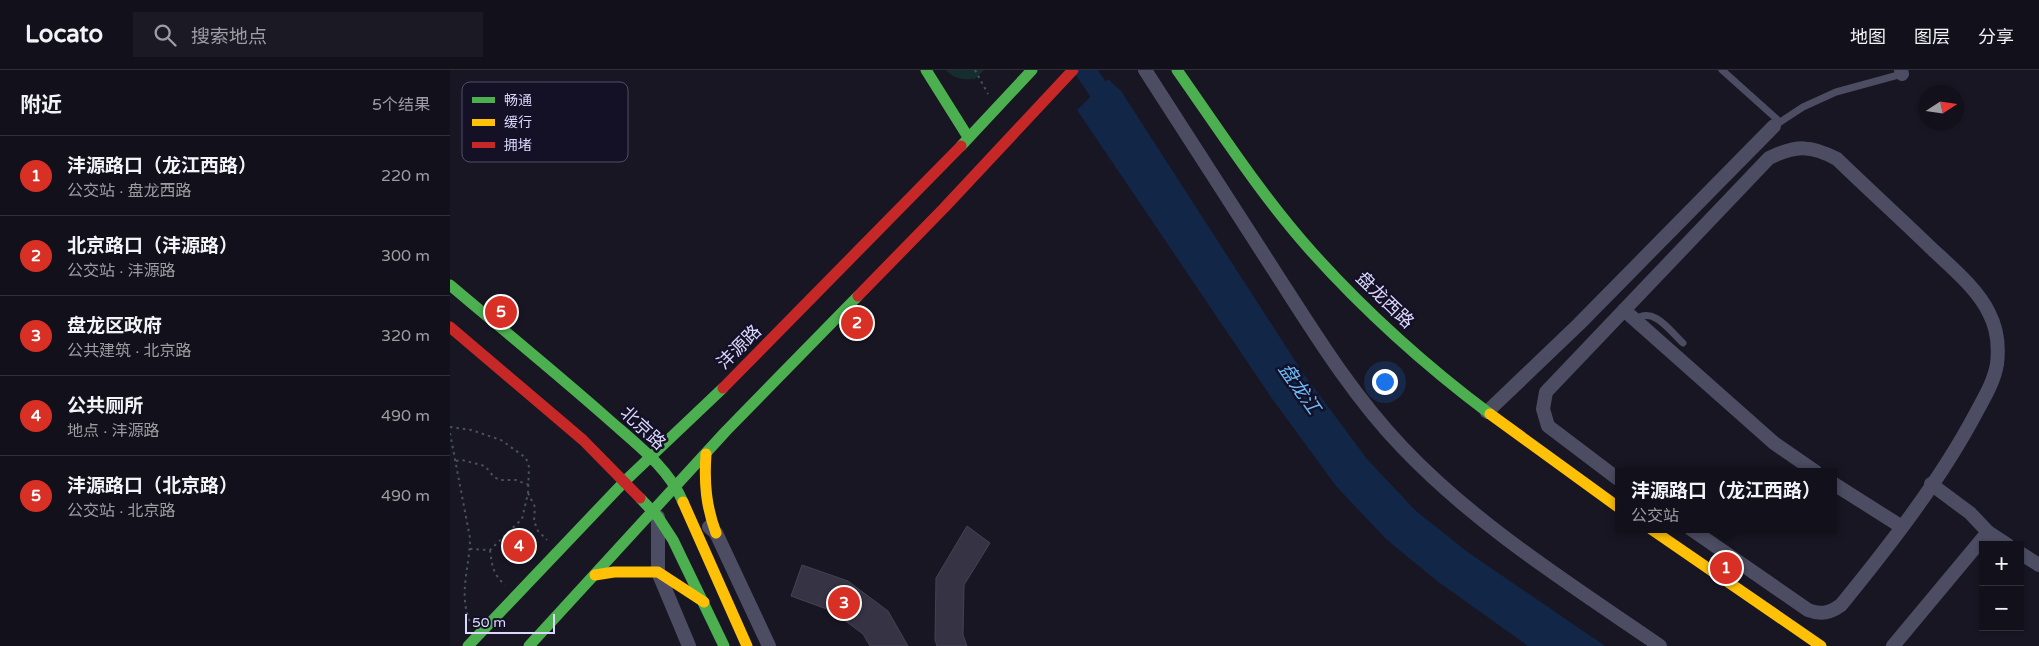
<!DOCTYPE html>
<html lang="zh">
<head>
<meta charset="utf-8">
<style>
	:root { --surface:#12101a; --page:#1b1923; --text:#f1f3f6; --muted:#9c9da2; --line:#313039; --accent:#d93025 }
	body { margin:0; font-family:"Varela Round","Noto Sans SC",sans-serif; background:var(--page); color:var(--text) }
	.controls { position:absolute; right:15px; bottom:15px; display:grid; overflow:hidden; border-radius:0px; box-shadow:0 1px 4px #0004 }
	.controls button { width:45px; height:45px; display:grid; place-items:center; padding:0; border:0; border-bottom:1px solid var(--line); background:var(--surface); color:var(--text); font:25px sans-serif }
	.compass { position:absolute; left:1469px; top:15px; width:45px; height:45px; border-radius:50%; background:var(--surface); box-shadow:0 1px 4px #0004; rotate:78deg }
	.scale { position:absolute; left:15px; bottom:12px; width:90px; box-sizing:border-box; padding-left:5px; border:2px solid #dcd8fd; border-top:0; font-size:14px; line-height:18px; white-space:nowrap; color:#dcd8fd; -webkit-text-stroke:4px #141127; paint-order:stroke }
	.you { position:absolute; left:934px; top:311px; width:18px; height:18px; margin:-12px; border:4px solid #fff; border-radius:50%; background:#1a73e8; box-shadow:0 0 0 8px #1a73e833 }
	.badge { display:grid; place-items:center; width:32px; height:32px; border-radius:50%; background:var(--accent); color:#fff; font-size:16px; font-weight:700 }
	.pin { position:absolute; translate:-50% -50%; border:2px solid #fff; box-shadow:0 1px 5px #0006 }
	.popup { position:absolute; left:1165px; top:398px; width:222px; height:65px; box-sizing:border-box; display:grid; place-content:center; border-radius:0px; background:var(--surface); filter:drop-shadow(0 1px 4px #0005); font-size:16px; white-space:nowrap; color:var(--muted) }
	.popup b { font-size:19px; color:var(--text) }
	.popup::after { content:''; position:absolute; left:50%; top:100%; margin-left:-10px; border:10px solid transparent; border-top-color:var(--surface) }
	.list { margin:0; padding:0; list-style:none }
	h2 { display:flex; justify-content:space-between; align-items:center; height:65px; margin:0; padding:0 20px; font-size:21px }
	h2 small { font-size:16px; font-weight:400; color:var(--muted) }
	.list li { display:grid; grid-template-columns:32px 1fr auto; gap:15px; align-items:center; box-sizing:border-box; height:80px; padding:0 20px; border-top:1px solid var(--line) }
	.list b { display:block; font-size:19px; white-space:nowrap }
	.list p { margin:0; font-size:16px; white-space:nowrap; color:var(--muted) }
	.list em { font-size:16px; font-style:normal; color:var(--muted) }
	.icon { flex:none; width:28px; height:28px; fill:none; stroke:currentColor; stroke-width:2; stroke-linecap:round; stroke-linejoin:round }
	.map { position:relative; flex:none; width:1589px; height:576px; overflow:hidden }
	header { display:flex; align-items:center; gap:30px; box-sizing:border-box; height:70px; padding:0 25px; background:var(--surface); border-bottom:1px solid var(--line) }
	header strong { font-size:24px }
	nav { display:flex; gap:28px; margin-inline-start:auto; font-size:18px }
	.search { width:350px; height:45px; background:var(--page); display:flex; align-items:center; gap:12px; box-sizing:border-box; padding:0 18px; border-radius:0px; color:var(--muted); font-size:19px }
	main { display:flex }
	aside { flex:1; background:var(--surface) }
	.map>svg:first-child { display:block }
</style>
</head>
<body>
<header>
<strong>Locato</strong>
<div class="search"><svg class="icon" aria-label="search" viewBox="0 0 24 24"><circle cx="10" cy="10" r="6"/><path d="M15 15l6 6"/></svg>搜索地点</div>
<nav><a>地图</a><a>图层</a><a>分享</a></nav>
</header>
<main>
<aside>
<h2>附近<small>5个结果</small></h2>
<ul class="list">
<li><span class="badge">1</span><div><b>沣源路口（龙江西路）</b><p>公交站 · 盘龙西路</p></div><em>220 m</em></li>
<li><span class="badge">2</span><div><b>北京路口（沣源路）</b><p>公交站 · 沣源路</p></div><em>300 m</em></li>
<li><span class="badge">3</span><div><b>盘龙区政府</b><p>公共建筑 · 北京路</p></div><em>320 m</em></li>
<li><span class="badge">4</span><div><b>公共厕所</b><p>地点 · 沣源路</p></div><em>490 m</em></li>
<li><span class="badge">5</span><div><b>沣源路口（北京路）</b><p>公交站 · 北京路</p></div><em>490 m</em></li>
</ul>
</aside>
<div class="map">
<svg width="1589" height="576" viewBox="0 0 1589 576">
	<rect width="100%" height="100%" fill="#181622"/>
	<path fill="#152d2d" d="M496 0H534L525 9C513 10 504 9 496 0Z"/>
	<path fill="#122647" d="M658 9 671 21 853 303 917 389 966 441 1019 483 1155 576H1078L987 511 936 469 886 416 823 330 627 40Z"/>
	<path fill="#181622" d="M656 7H660L625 42V39Z"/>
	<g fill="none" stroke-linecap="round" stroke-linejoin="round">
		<path stroke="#122647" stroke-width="21" d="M635 0 664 43"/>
	</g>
	<g fill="#363444" stroke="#454155">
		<path d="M517 456 540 473 514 515 513 565 517 576H487L485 570 486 508Z"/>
		<path d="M352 495 398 511 438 541 458 576H420L413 564 382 541 341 526Z"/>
	</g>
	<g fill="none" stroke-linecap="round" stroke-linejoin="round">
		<g stroke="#46525f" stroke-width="2" stroke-dasharray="2.5 4" stroke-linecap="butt">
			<path d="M525 0 538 24"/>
			<path d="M0 357 21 360 51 370 76 388 79 397 78 423 72 449 40 480 20 479"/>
			<path d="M0 363 20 468C20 497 8 523 20 552"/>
			<path d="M6 391 12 390 35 396 44 407 50 410H66L79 415"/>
			<path d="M78 423 85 437 84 451 88 461 97 470"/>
			<path d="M40 480C42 496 43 504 55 515"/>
		</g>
		<g stroke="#4c4c62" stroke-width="7">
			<path d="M1272 0 1330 52"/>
			<path d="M1324 56 1353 37 1386 22 1452 4"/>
			<path d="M1185 250C1203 235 1220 261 1233 273"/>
		</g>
		<g stroke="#4c4c62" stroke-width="14">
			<path d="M695 0C739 68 783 137 827 205 865 264 903 326 952 377 1027 456 1120 514 1210 576"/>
			<path d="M1451 0 1452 4"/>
			<path d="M1174 240 1324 373 1366 402"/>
			<path d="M1037 342 1129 254 1324 56"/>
			<path d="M1168 409 1098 356 1093 339 1096 322 1319 88C1346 75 1361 75 1387 89 1418 119 1450 148 1481 178 1500 196 1528 219 1539 243 1547 258 1549 277 1547 294 1544 312 1534 328 1526 343 1490 411 1439 476 1391 535 1380 543 1371 545 1358 540L1241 459"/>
			<path d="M1384 414 1452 457"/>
			<path d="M1481 414 1520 443 1538 462 1558 475"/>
			<path d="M208 447V502L239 576"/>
			<path d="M259 457 266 463 319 576"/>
			<path d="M1570 483 1589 495"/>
			<path d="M1443 576 1538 462"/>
		</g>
		<g stroke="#4caf50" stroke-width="11">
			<path d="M476 0 518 67"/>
			<path d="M727 0C770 61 811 125 861 181 914 240 976 296 1040 344"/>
			<path d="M511 76 582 0"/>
			<path d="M0 215C52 259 106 303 157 348 185 373 218 397 233 432"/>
			<path d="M190 428 208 447 223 470 274 576"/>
			<path d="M18 576 175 411 273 318"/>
			<path d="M79 576 276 361 408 226"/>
		</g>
		<g stroke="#ffc107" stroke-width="11">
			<path d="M1040 344 1168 437"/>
			<path d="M256 384C254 413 256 436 266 463"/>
			<path d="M233 432 297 576"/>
			<path d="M1201 459 1371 576"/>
			<path d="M145 505 164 502H208L254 532"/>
		</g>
		<g stroke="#c62828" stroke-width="11">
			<path d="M408 226 494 138 623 0"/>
			<path d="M0 257 133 370 190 428"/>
			<path d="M273 318 511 76"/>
		</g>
	</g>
	<g text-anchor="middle" stroke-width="5" stroke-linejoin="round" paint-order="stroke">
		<g font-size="18" fill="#dcd8fd" stroke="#141127">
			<text transform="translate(935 230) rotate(44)" y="6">盘龙西路</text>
			<text transform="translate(289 277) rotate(-45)" y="6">沣源路</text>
			<text transform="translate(193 358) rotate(43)" y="6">北京路</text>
		</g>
		<g font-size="19" font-style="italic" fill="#6bbaf9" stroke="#141127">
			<text transform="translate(850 318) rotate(55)" y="7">盘龙江</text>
		</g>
	</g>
	<rect x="12" y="12" width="166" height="80" rx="8" fill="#141127" stroke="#504d67" stroke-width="1"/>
	<rect x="22" y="27" width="23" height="6" fill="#4caf50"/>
	<rect x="22" y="49" width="23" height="7" fill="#ffc107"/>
	<rect x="22" y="72" width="23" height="6" fill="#c62828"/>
	<g font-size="14" fill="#dcd8fd">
		<text x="54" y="35">畅通</text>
		<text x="54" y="57">缓行</text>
		<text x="54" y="80">拥堵</text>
	</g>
</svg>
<div class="controls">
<button>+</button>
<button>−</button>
</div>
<svg class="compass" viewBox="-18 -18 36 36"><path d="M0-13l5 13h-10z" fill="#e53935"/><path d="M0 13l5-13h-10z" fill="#9c9da2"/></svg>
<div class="scale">50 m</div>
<div class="you"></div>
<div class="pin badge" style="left:1276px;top:498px">1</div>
<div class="popup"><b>沣源路口（龙江西路）</b>公交站</div>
<div class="pin badge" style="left:407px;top:253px">2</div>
<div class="pin badge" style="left:394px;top:533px">3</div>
<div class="pin badge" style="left:69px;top:476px">4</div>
<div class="pin badge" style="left:51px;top:242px">5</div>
</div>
</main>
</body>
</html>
